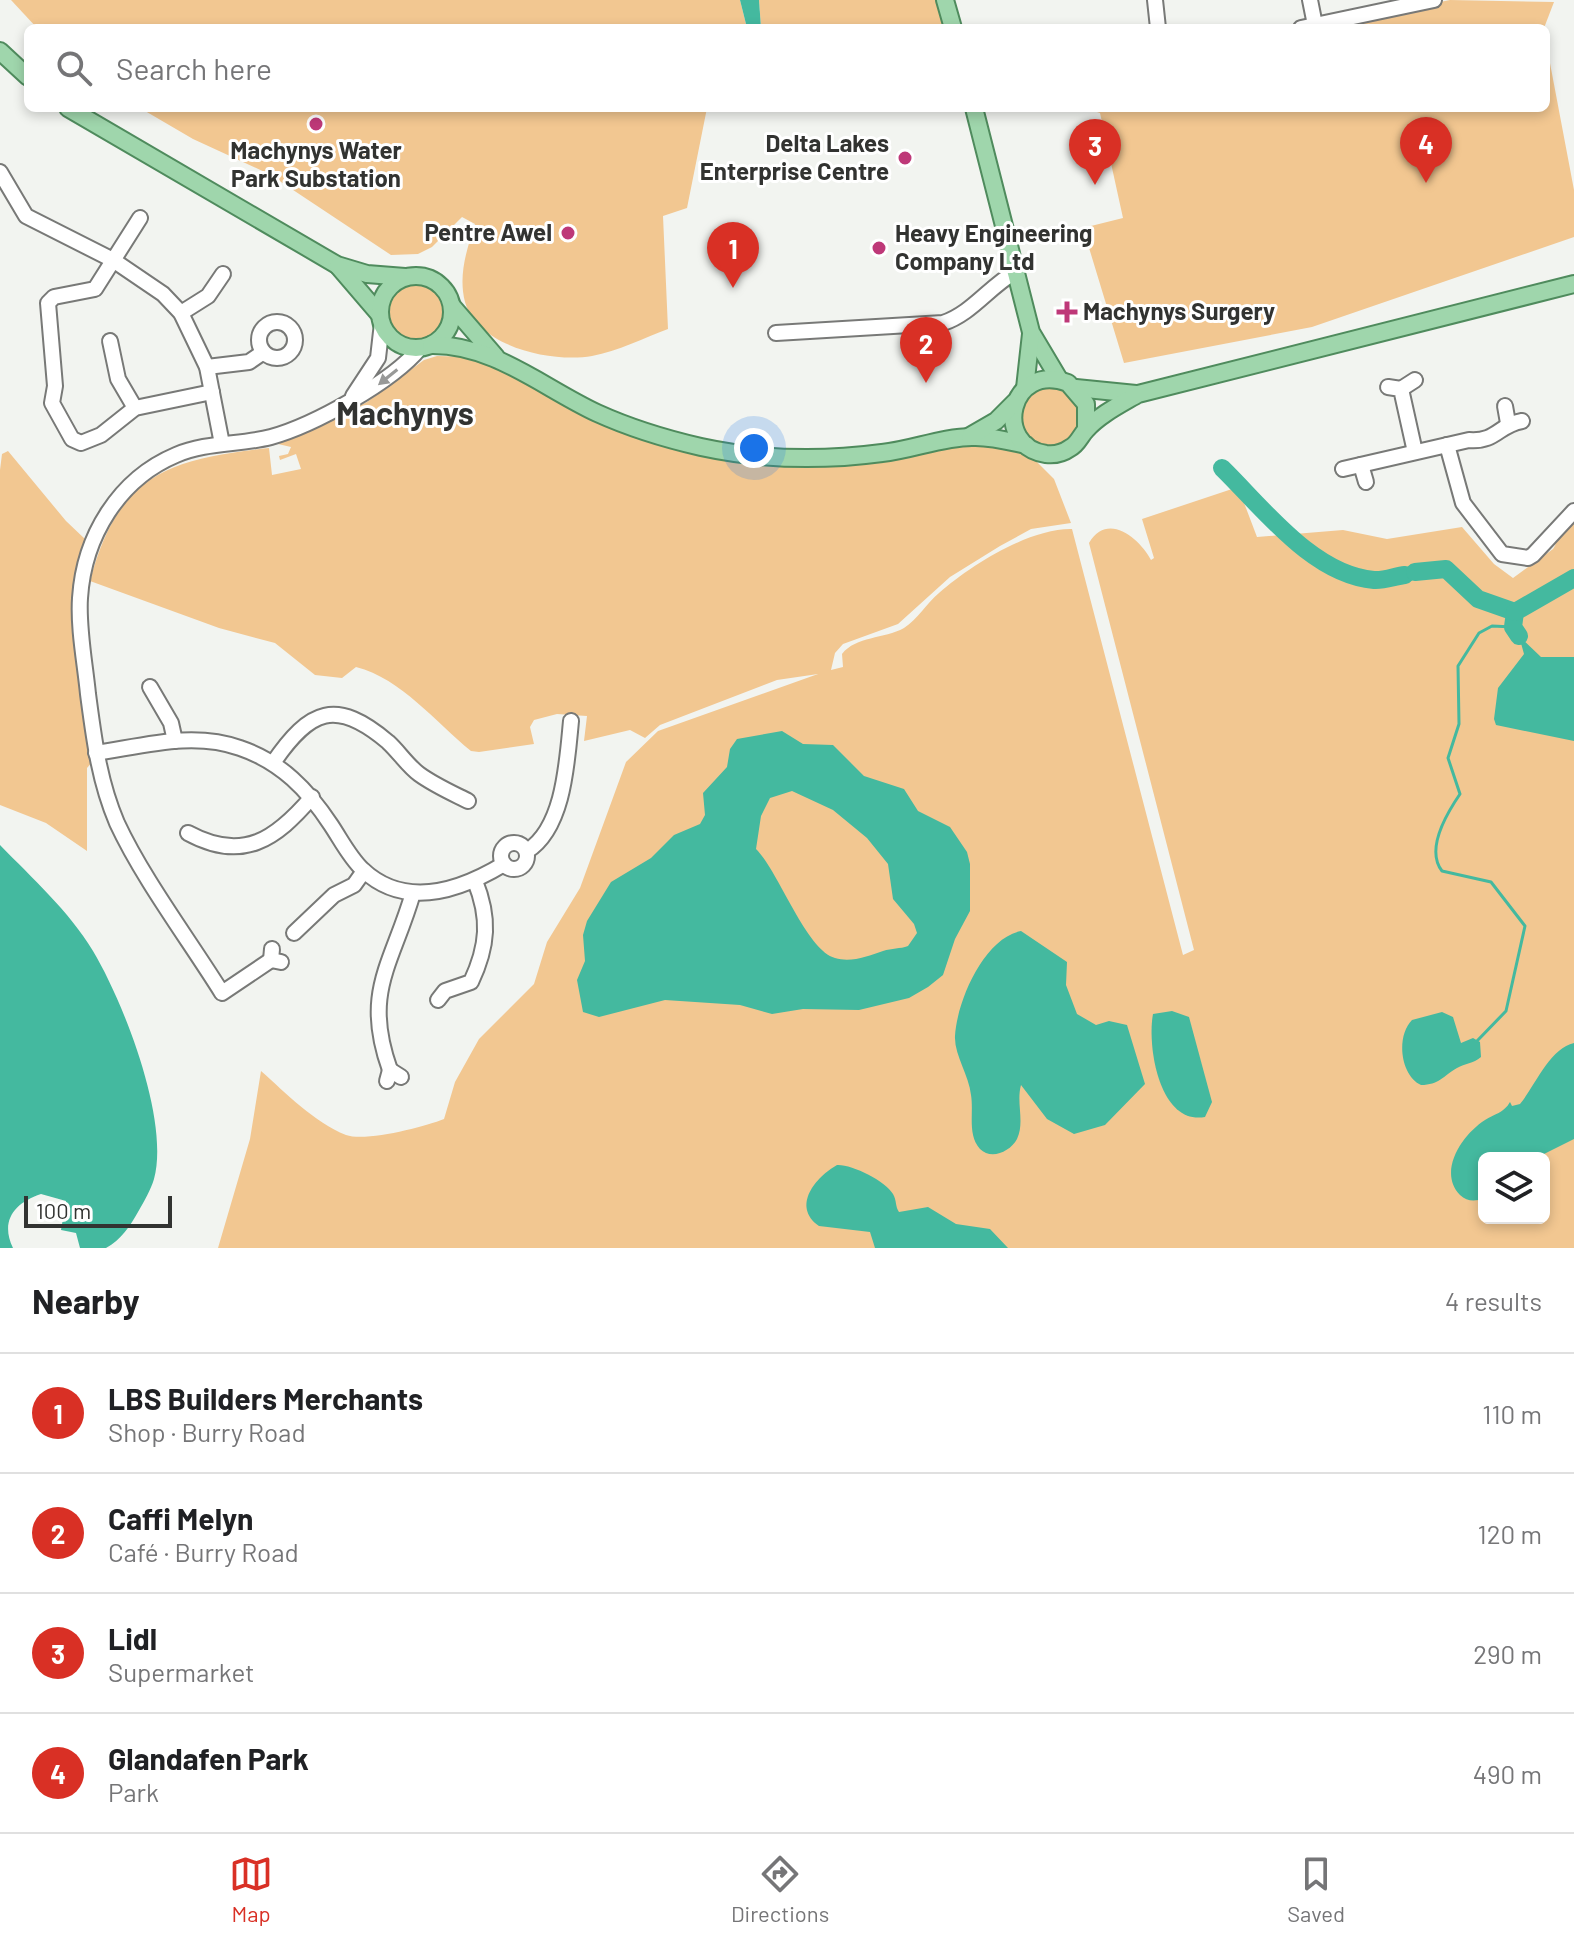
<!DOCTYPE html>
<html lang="en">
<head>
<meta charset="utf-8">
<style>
	:root { --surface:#fff; --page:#f2f2f2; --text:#202124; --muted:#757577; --line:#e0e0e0; --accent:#d93025 }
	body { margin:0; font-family:Barlow,sans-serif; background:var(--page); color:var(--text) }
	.controls { position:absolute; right:24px; bottom:24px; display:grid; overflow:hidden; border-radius:12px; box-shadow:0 4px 12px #0003 }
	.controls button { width:72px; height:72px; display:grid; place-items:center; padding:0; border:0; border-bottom:2px solid var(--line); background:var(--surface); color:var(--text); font:40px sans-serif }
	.scale { position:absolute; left:24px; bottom:20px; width:148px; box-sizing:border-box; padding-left:8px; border:4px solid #323331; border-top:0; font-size:22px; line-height:28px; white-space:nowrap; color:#323331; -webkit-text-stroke:6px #fff; paint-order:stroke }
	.you { position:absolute; left:754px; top:448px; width:28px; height:28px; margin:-20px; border:6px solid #fff; border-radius:50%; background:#1a73e8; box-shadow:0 0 0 12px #1a73e833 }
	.badge { display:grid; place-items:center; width:52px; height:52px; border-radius:50%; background:var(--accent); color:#fff; font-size:26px; font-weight:700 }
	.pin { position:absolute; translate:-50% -66px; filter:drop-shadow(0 2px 4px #0008) }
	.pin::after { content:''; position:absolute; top:42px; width:28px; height:24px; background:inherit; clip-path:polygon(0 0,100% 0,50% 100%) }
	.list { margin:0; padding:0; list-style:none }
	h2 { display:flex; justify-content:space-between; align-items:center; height:104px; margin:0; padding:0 32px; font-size:34px }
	h2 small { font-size:26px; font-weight:400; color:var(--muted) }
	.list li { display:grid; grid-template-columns:52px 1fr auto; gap:24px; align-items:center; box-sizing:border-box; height:120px; padding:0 32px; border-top:2px solid var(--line) }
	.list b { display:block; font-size:30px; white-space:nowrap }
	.list p { margin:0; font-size:26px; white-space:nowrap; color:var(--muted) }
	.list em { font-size:26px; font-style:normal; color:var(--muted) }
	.icon { flex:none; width:44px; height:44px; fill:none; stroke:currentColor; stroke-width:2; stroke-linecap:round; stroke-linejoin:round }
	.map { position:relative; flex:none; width:1574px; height:1248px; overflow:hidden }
	.search { position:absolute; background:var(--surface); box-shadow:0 4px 12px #0003; left:24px; right:24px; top:24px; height:88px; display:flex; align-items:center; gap:20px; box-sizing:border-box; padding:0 28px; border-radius:12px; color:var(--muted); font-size:30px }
	.sheet { height:584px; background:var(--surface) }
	nav { display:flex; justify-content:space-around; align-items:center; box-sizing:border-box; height:112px; border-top:2px solid var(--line); background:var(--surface); font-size:22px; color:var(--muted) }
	nav a { display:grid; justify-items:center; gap:4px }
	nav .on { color:var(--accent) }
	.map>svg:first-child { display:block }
</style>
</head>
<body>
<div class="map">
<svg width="1574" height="1248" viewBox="0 0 1574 1248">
	<rect width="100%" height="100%" fill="#f2f4f0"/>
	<g fill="#f2c791" fill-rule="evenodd">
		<path d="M11 0H740L747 28H37Z"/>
		<path d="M759 0H940L947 28H761Z"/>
		<path d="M1450 0 1554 2 1544 28H1311Z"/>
		<path d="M1546 42 1574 190V237L1312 327 1124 363 1083 228 1123 218 1100 113 1085 108H1546Z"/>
		<path d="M140 108H707L687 208 663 216 668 329C644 338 618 351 592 356 552 363 478 347 465 302 458 275 467 249 475 224L462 217 432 247 418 254 391 255 269 174 193 139Z"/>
		<circle cx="416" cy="312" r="31"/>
		<path d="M437 356 476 357 588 415 669 446 875 461 982 442 1028 453 1054 479 1071 523 1031 529 1000 546 950 577 898 624 843 644 835 653 831 670 843 667 842 654C856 636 884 639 904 628 917 620 927 603 939 593 971 565 1030 528 1072 529L1183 955 1194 950 1089 543C1108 511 1140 539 1151 560L1154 558 1142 519 1238 487 1257 537 1343 530 1387 539 1462 527 1494 564 1513 578 1553 549 1556 544 1548 550 1574 517 1565 532 1574 522V1248H218L250 1139 261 1071C287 1094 314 1122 346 1135 366 1142 424 1127 444 1119L455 1082 479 1039 534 984 547 942 580 888 626 762 658 731 818 674 777 680 660 725 645 738 630 730 584 741 587 716 557 714 534 720 530 727 534 744 479 752 471 751C435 722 402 679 356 667L342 678 315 675 275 643 219 628 90 581C118 475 167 459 269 448L272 475 301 469 296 454 280 460 279 456 288 454 291 447 278 444 367 402 424 360ZM1484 1158H1544V1218H1484Z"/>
		<circle cx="1050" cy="416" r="29"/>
		<path d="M8 451 66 521 86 540 76 593 94 760 87 768V851L46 823 0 805V470L2 454Z"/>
	</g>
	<g fill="#44b99f" fill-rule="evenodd">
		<path d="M740 0H759L761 28H747Z"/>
		<path d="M1519 636 1541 657H1574V741L1496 725 1494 719 1498 688 1524 654Z"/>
		<path d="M782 731 803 744 833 745 864 776 904 789 918 811 950 827 967 852 970 864V911L955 939 943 975 928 987 909 998 859 1010 803 1009 772 1014 740 1005 665 1000 599 1017 583 1012 577 980 585 961 583 935 587 921 611 882 651 858 674 835 700 824 705 815 703 793 727 767 730 749 737 739ZM792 791 833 810 867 838 888 864 893 899 914 924 917 933 908 946C900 949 892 948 883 951 868 956 851 963 835 958 806 950 779 872 756 849L761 816 770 798Z"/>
		<path d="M0 845C32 878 69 911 93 951 123 1001 170 1120 154 1179 151 1189 144 1202 138 1212 130 1226 121 1240 106 1248H80L76 1233 61 1230 66 1201 41 1194C14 1203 0 1221 13 1248H0Z"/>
		<path d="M1021 931 1067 962 1066 985 1077 1014 1096 1025 1109 1021 1127 1025 1145 1084 1105 1125 1074 1134 1047 1119 1021 1085C1016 1103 1025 1122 1017 1139 1010 1152 991 1160 980 1149 967 1134 974 1113 971 1095 969 1075 954 1055 955 1036 957 1001 984 938 1021 931Z"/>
		<path d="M1172 1011 1189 1017 1212 1102 1205 1117C1159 1125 1147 1046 1153 1014Z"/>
		<path d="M1442 1012 1453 1017 1461 1043 1473 1038 1480 1042 1481 1057C1473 1064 1465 1063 1457 1068 1443 1076 1439 1085 1421 1085 1400 1075 1396 1036 1412 1020Z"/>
		<path d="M1574 1043V1139L1536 1158H1484V1199C1475 1201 1467 1202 1460 1195 1437 1171 1463 1134 1485 1120 1494 1114 1504 1113 1510 1102L1512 1106 1520 1104C1535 1086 1550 1048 1574 1043Z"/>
		<path d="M837 1165C851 1164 886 1181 893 1194 897 1201 895 1206 899 1212L928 1207 956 1224 990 1229 1008 1248H875L870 1232 819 1226C791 1206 816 1177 837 1165Z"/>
	</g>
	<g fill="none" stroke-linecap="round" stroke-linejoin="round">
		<path stroke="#44b99f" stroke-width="3" d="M1477 1041 1506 1011 1525 926 1491 882 1442 871C1425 849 1447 813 1460 794L1448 758 1459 724 1458 666 1479 633 1492 626 1513 627"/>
		<g stroke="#44b99f" stroke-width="18">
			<path d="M1222 468C1263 508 1313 575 1374 580 1383 581 1396 576 1405 575"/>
			<path d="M1415 572 1446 569 1478 599 1515 612 1513 627 1519 636"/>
			<path d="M1515 612 1574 578"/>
		</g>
		<defs>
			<g id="minor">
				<path d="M1155 0 1158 28"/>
				<path d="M1310 0 1315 25"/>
				<path d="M1301 28 1434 0"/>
				<path d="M0 172 26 216 113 260 163 294 181 313 207 367 222 444"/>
				<path d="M140 218 95 289 54 297 48 303 55 386 52 403 72 439 81 443 101 435 135 408 212 392"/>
				<path d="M181 313 208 296 223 274"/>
				<circle cx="277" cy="340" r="18"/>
				<path d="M776 333 943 323C971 314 989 287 1015 272"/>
				<path d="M110 341 118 379 135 408"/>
				<path d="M207 367 249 362 262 353"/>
				<path d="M1388 387 1401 389 1415 452"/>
				<path d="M1401 389 1415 380"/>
				<path d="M353 396 378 358 382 323"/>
				<path d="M1505 406 1508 423"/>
				<path d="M1447 445 1463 503 1502 554 1528 558 1533 555 1574 511"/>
				<path d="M1361 465 1366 482"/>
				<path d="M1343 469 1469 440C1497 442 1498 425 1522 421"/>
				<path d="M150 687 171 723 175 741"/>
				<path d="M96 753C143 746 193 731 240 748 281 762 308 790 331 825 341 840 350 858 363 870 406 910 461 890 504 864"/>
				<path d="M273 763C310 709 336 698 388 742 399 752 407 765 419 774 434 785 452 793 468 801"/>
				<path d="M188 833C243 863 276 839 312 797"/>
				<circle cx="514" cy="856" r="13"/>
				<path d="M527 851C564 828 567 762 571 721"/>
				<path d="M294 933 334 895 354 885 364 871"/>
				<path d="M272 949 271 960 281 962"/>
				<path d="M271 960 222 993C189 940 143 879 117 823 99 781 94 739 88 694 85 663 78 629 80 598 84 536 119 479 176 455 206 442 240 445 271 437 314 425 392 382 420 348"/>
				<path d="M438 1000 445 991 471 982C488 946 490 918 475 881"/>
				<path d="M390 1070C362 992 392 965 413 893"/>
				<path d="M387 1081 390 1070 401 1077"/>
			</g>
			<g id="major">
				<path d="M945 0 953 28"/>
				<path d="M0 51 28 77"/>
				<path d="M68 108 337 265 367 274 405 277"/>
				<path d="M974 108 1031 332 1059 379"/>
				<path d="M338 266 380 315"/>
				<circle cx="416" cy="312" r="36"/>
				<path d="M452 306 496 357"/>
				<path d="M431 345C494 344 543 388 597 413 630 428 666 439 701 447 761 460 822 461 882 453 912 450 942 437 972 437 990 436 1008 441 1026 445"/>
				<path d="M1025 388 1031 334"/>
				<path d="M1076 388 1136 394"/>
				<path d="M1086 430V404L1068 383C1009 361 992 446 1046 454 1054 455 1063 453 1070 448 1078 444 1080 436 1086 430 1099 415 1121 404 1138 394L1574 284"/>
				<path d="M970 436 996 421 1015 402"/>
			</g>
		</defs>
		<use href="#minor" stroke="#787977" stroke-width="18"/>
		<use href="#major" stroke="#4f8b5d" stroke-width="20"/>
		<use href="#minor" stroke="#fff" stroke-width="14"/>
		<use href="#major" stroke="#9fd6ac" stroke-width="16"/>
	</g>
	<defs><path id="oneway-solid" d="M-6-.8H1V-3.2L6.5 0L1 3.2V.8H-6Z" transform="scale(2)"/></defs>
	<use fill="#989998" href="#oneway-solid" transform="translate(388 377) rotate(141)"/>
	<g fill="#be3878" stroke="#fff" stroke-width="3">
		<circle cx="316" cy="124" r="8"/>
		<circle cx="905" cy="158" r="8"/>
		<circle cx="568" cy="233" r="8"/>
		<circle cx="879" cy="248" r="8"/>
		<path d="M1063 300h8v8h8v8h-8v8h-8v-8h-8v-8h8z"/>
	</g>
	<g text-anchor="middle" stroke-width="6" stroke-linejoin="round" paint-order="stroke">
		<g font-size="24" font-weight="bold" fill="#323331" stroke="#fff" text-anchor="end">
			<text x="889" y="152">Delta Lakes<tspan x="889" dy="28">Enterprise Centre</tspan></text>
			<text x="316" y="159" text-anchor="middle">Machynys Water<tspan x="316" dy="28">Park Substation</tspan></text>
			<text x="552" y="241">Pentre Awel</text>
			<text x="895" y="242" text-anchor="start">Heavy Engineering<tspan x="895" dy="28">Company Ltd</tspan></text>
			<text x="1083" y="320" text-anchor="start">Machynys Surgery</text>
		</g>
		<g font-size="32" font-weight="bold" fill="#323331" stroke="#fff">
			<text x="405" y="425">Machynys</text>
		</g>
	</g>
</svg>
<div class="controls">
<button><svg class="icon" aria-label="layers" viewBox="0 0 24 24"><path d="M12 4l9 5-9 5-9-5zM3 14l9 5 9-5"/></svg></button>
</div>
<div class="scale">100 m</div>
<div class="you"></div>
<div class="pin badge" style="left:733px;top:288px">1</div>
<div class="pin badge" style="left:926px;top:383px">2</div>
<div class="pin badge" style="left:1095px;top:185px">3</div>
<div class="pin badge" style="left:1426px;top:183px">4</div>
<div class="search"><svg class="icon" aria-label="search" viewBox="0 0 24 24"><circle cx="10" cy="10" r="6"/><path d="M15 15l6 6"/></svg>Search here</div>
</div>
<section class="sheet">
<h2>Nearby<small>4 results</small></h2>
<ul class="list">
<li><span class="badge">1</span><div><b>LBS Builders Merchants</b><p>Shop · Burry Road</p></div><em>110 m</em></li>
<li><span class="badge">2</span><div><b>Caffi Melyn</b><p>Café · Burry Road</p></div><em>120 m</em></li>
<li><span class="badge">3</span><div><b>Lidl</b><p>Supermarket</p></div><em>290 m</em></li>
<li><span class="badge">4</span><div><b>Glandafen Park</b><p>Park</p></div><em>490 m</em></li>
</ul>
</section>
<nav>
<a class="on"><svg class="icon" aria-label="map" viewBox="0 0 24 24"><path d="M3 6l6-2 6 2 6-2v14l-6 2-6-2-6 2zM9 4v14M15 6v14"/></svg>Map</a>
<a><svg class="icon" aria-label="directions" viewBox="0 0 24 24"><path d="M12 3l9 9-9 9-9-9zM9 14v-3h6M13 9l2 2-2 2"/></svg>Directions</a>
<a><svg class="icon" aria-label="saved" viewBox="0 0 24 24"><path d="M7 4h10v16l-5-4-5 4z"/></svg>Saved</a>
</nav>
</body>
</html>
